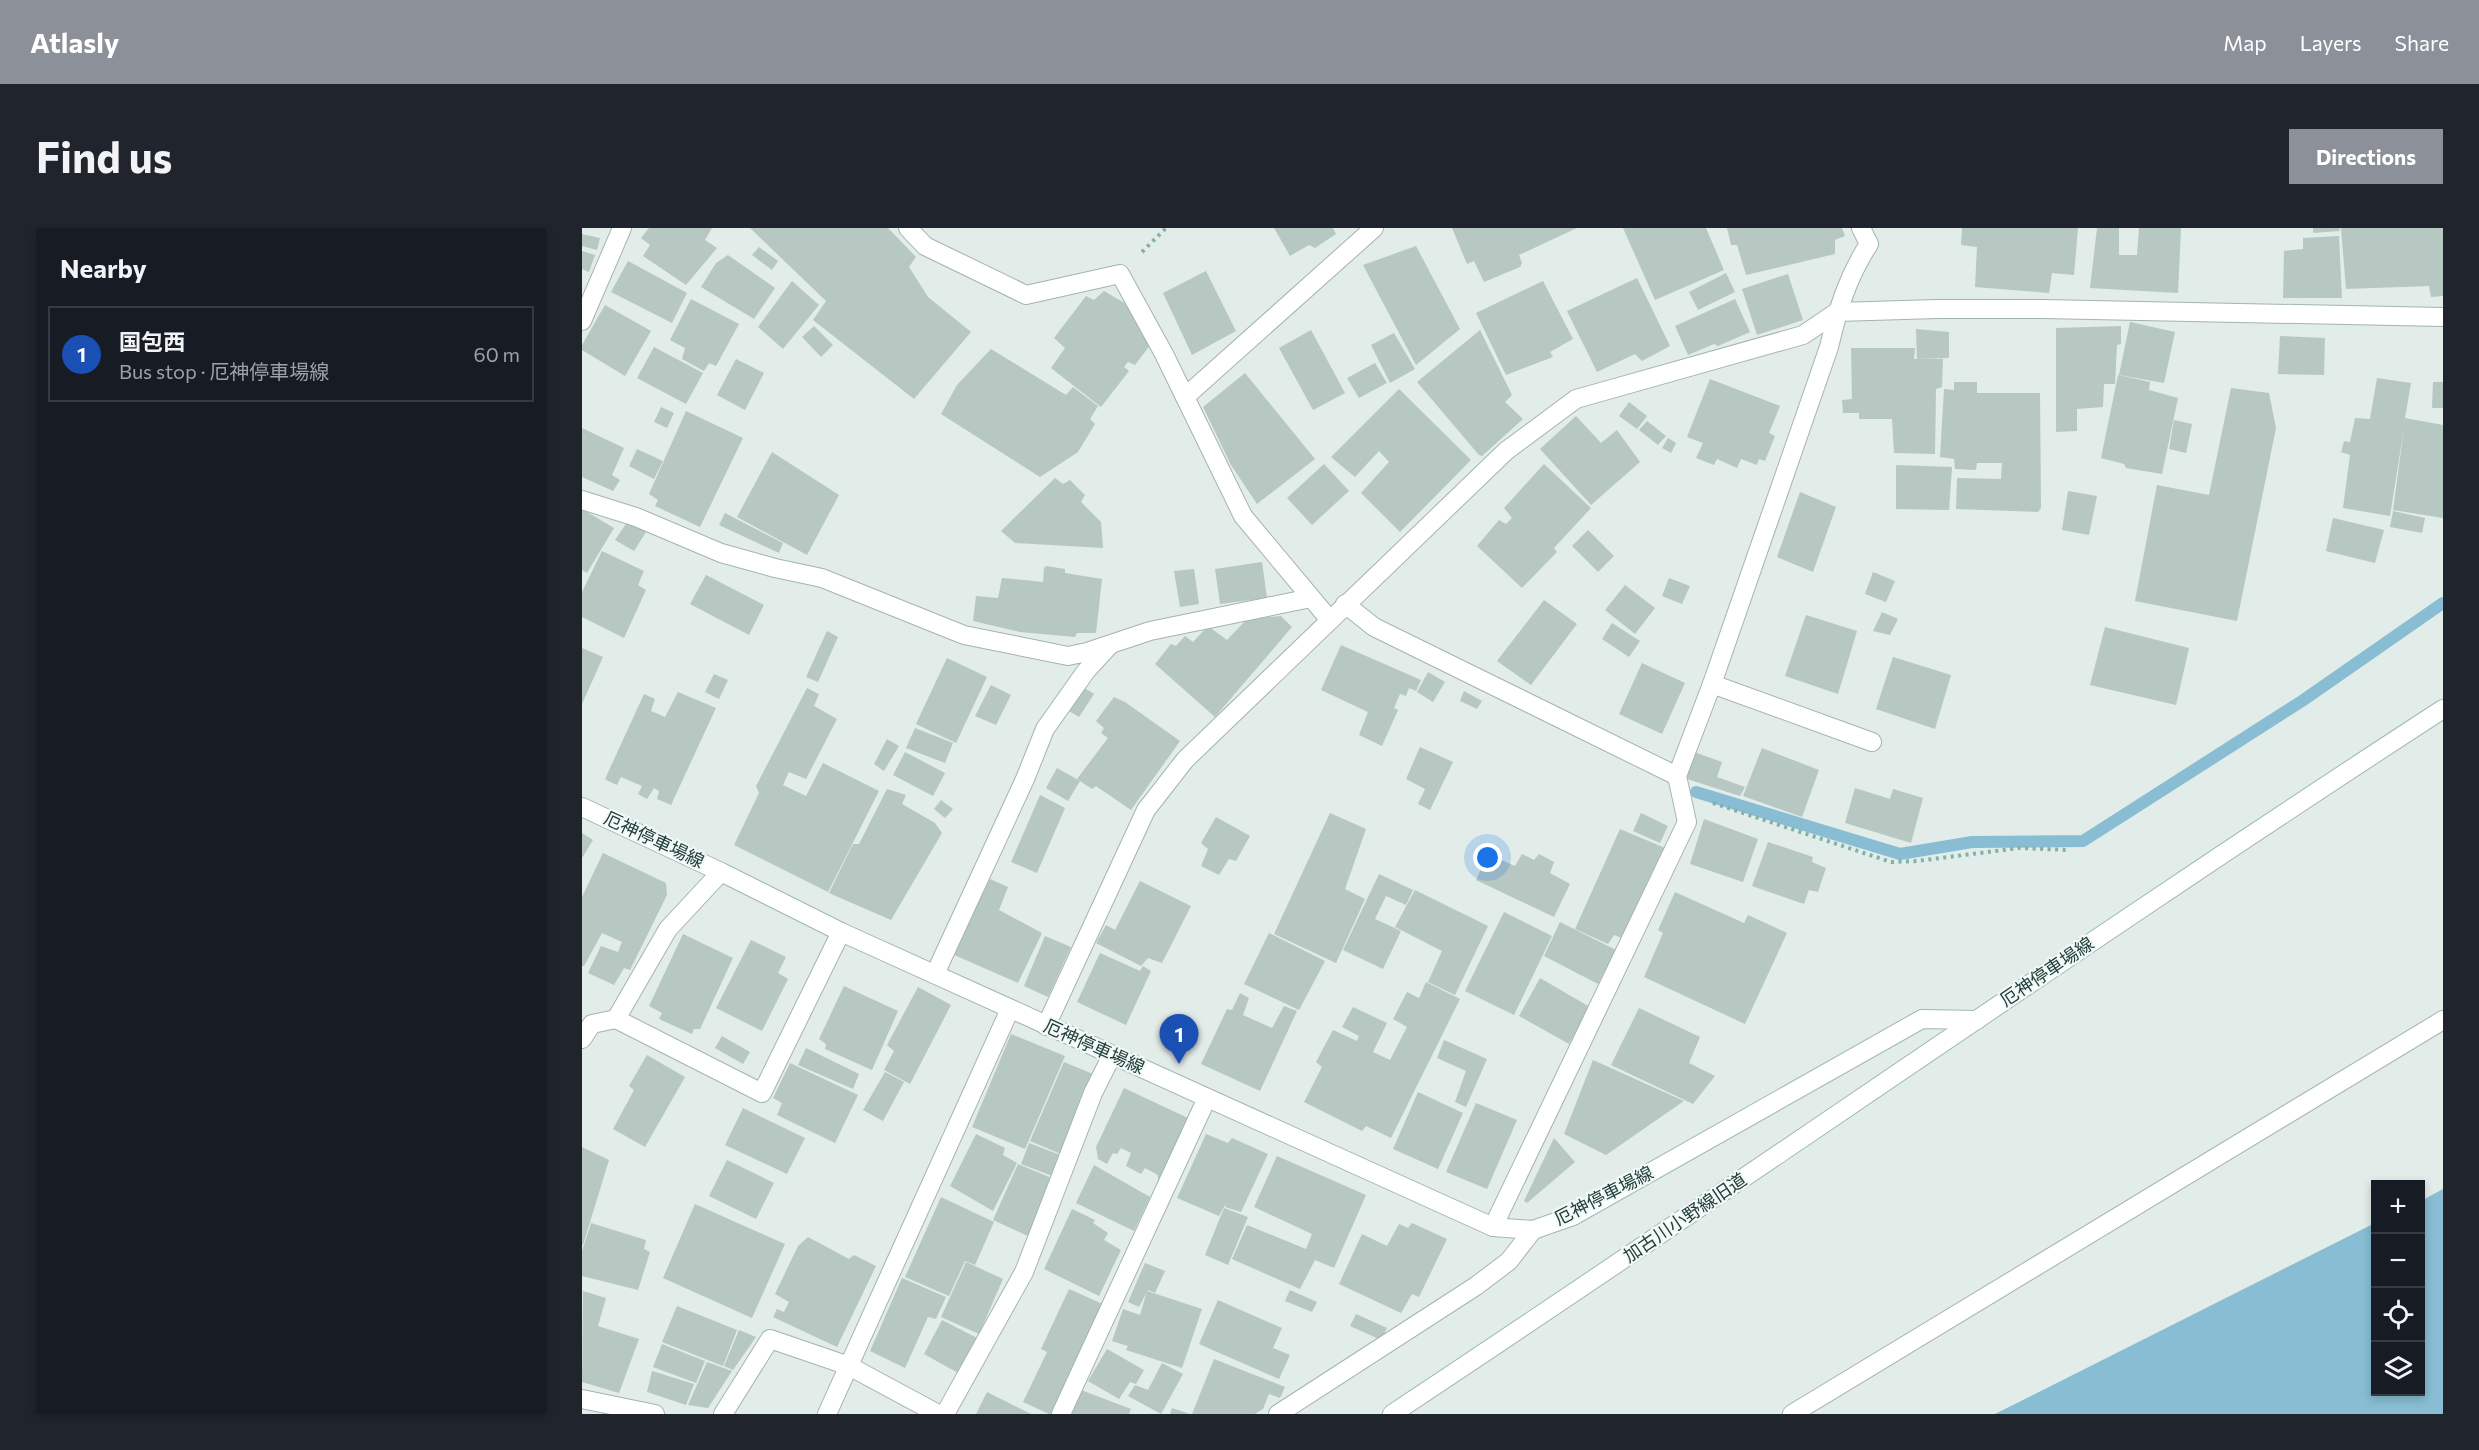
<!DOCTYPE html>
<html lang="en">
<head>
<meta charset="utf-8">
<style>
	:root { --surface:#171b24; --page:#20242c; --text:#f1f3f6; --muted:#9ea1a6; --line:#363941; --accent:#8c9099 }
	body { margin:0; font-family:Commissioner,"Noto Sans JP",sans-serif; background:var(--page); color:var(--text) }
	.controls { position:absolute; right:18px; bottom:18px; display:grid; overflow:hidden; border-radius:0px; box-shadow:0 3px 9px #0003 }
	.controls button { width:54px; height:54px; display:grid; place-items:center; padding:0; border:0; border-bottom:2px solid var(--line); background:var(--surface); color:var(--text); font:30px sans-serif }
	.you { position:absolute; left:906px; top:630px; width:21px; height:21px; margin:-15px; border:4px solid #fff; border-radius:50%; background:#1a73e8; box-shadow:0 0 0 9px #1a73e833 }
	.badge { display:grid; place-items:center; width:39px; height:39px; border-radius:50%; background:var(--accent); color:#fff; font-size:20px; font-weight:700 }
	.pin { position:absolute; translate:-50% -50px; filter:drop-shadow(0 2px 3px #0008) }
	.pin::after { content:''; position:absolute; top:32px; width:21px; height:18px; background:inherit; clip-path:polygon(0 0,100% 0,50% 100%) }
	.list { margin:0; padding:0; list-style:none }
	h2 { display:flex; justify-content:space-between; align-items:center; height:78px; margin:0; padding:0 24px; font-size:26px }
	h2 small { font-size:20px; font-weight:400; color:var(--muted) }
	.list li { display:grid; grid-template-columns:39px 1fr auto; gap:18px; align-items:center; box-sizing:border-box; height:96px; margin:0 12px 12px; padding:0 12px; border:2px solid var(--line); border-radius:0px }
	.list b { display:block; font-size:22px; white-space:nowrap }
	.list p { margin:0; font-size:20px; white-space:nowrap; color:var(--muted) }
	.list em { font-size:20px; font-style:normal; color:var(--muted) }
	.icon { flex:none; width:33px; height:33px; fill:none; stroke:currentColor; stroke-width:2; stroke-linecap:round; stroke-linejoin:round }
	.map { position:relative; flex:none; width:1861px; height:1186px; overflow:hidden; border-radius:0px }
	header { display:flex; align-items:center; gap:36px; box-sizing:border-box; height:84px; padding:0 30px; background:var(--accent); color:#fff }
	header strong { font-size:28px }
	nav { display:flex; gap:33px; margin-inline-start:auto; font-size:21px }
	.intro { display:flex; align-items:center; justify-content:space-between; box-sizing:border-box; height:144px; padding:0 36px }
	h1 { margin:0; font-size:42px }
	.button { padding:15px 27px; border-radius:0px; background:var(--accent); color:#fff; font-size:21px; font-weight:700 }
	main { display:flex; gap:36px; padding:0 36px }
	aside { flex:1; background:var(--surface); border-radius:0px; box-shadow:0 3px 9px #0003 }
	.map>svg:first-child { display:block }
</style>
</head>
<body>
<header>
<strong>Atlasly</strong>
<nav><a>Map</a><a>Layers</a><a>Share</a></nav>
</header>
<div class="intro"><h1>Find us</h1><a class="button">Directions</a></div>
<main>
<aside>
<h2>Nearby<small></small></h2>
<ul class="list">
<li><span class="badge" style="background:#1a4fb4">1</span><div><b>国包西</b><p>Bus stop · 厄神停車場線</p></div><em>60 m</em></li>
</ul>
</aside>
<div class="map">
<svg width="1861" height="1186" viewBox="0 0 1861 1186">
	<rect width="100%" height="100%" fill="#e2ece9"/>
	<path fill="#88bdd3" d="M1861 961V1186H1413L1793 995 1794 1164H1838L1839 973Z"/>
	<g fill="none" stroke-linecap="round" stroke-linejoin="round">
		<path stroke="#88bdd3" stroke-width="12" d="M1114 564 1318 626 1390 614 1501 613 1720 473 1861 375"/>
	</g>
	<g fill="#b7c7c2">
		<path d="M67 0H130L123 12 135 20 104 57 61 28 68 17 59 10Z"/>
		<path d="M168 0H306L334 29 327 39 346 69 389 104 332 171 231 92 244 73Z"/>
		<path d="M692 0H751L754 6 733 20 727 17 708 28Z"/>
		<path d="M870 0H995L937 27 940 35 938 39 902 54 892 33 885 36Z"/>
		<path d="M1041 0H1124L1142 42 1073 72Z"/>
		<path d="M1145 0H1260L1263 8 1253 12V26L1164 47 1155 17H1149Z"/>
		<path d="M1380 0H1496L1492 47 1470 45 1467 65 1393 59 1395 19 1379 17Z"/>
		<path d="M1515 0H1537V27H1555L1557 0H1599L1596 65 1508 60Z"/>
		<path d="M1731 0H1757L1758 3 1731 5Z"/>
		<path d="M1759 0H1861V68L1849 69 1847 58 1764 61Z"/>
		<path d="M0 6 18 10 15 22 0 18Z"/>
		<path d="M1757 8 1760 70H1701L1702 23 1721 21V10Z"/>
		<path d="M834 18 878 101 834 137 781 37Z"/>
		<path d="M177 19 196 33 190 42 170 27Z"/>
		<path d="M0 23 13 27 7 44 0 41Z"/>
		<path d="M146 27 193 60 172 91 119 59 134 35Z"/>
		<path d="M46 33 105 65 90 95 29 64Z"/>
		<path d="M624 43 654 103 610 127 581 65Z"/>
		<path d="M1144 45 1153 64 1116 82 1107 64Z"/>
		<path d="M1206 46 1221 92 1175 107 1160 61Z"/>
		<path d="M1055 50 1088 118 1060 133 1053 126 1015 144 985 83Z"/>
		<path d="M210 53 237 77 201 121 176 99Z"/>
		<path d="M961 53 991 111 968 124 971 129 924 147 894 85Z"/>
		<path d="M522 63 544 76 569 116 553 137 546 134 542 139 547 143 519 179 469 140 483 120 472 110 504 68 512 72Z"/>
		<path d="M109 71 157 96 134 138 127 135 122 143 100 131 103 120 88 112Z"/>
		<path d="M1153 71 1168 104 1136 118 1132 116 1106 127 1093 98Z"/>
		<path d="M23 77 69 103 43 148 0 122V117Z"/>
		<path d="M1548 94 1593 104 1582 155 1537 147Z"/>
		<path d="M232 98 251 117 239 129 220 109Z"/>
		<path d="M1539 98V116L1535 117 1533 156H1522L1521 179 1495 181V203L1474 204V100Z"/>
		<path d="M1334 101 1367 104V130L1335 131Z"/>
		<path d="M729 102 763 165 731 182 697 120Z"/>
		<path d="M898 102 930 167 923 174 941 191 900 228 897 227 835 154Z"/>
		<path d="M812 105 833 141 808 155 789 117Z"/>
		<path d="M1698 108 1743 110 1742 147 1696 146Z"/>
		<path d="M72 119 121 145 104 176 55 150Z"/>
		<path d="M1269 120H1333L1332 131H1361L1360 159 1354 161 1353 226 1312 225 1310 191H1277V185H1261L1260 172 1270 171Z"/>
		<path d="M409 121 484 167 491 159 516 178 508 191 513 196 496 224 458 249 359 186 375 157Z"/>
		<path d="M154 131 182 145 163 182 135 167Z"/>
		<path d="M793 135 805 155 777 170 765 150Z"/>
		<path d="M663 145 733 231 675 276 649 237 621 179Z"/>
		<path d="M1536 147 1568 154 1567 162 1596 170 1580 246 1544 240 1542 236 1519 230Z"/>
		<path d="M1795 150 1829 155 1823 190 1861 197V290L1811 282 1822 200 1808 288 1761 280 1768 227 1759 224 1762 213 1768 214 1773 190 1788 191Z"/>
		<path d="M1128 151 1198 178 1187 205 1193 208 1183 233 1177 231 1175 237 1159 231 1155 240 1135 231 1132 237 1114 230 1121 215 1105 209Z"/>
		<path d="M1372 154H1395V165H1458L1459 280 1456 284 1374 281 1375 250 1419 251 1420 235H1395L1394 242 1373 241 1372 231 1358 229 1362 161 1372 162Z"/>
		<path d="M1851 154H1861V180H1850Z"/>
		<path d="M1649 160 1687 165 1694 200 1655 393 1553 373 1575 257 1627 267Z"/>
		<path d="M817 161 889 232 818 304 779 265 807 234 797 223 773 249 749 229Z"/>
		<path d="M1047 174 1065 188 1055 201 1037 188Z"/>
		<path d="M79 179 92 185 85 200 72 194Z"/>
		<path d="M104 183 161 210 118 299 73 278 76 272 67 266Z"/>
		<path d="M994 188 1019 215 1035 202 1058 234 1009 277 958 221Z"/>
		<path d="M1592 192 1610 196 1604 225 1587 221Z"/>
		<path d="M1065 193 1084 208 1076 217 1057 202Z"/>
		<path d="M0 200 42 220 30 247 38 252 31 263 0 249Z"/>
		<path d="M1086 210 1094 215 1089 225 1080 220Z"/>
		<path d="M55 221 81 233 72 251 47 238Z"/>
		<path d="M190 224 257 267 225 327 155 289Z"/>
		<path d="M742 236 767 263 730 297 705 270Z"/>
		<path d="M962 236 1009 280 972 320 975 324 940 360 895 318 917 292 924 296 930 290 922 280Z"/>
		<path d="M1314 237 1370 239 1367 282 1314 281Z"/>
		<path d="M473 250 481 256 488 252 503 267 499 274 519 294 521 320 433 315 419 303Z"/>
		<path d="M1486 263 1515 268 1507 307 1480 302Z"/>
		<path d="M1218 264 1254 279 1231 344 1195 329Z"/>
		<path d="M0 281 32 300 5 345 0 342Z"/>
		<path d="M1811 283 1843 290 1840 305 1808 299Z"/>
		<path d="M143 285 201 315 197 325 137 297Z"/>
		<path d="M1751 290 1802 302 1793 335 1744 323Z"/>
		<path d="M46 293 64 304 52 323 33 312Z"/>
		<path d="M1006 302 1032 328 1016 344 990 318Z"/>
		<path d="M20 323 62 343 56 357 64 362 42 410 0 389V364Z"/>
		<path d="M680 334 685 370 638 376 633 341Z"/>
		<path d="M464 338 483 341V345L520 351 514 405H495L493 409 438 404 391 393 394 368 416 370 420 350 461 354 462 340Z"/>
		<path d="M612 341 617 376 598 379 592 343Z"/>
		<path d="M1291 344 1313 353 1304 374 1283 366Z"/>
		<path d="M124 347 182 377 167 407 108 376Z"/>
		<path d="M1087 350 1108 358 1100 376 1080 368Z"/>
		<path d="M1043 357 1073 380 1053 406 1023 382Z"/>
		<path d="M962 372 995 396 949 457 915 433Z"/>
		<path d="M1300 384 1316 391 1308 407 1291 403Z"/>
		<path d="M1224 387 1275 403 1256 466 1203 448Z"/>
		<path d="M699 388 710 399 633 489 573 436 589 416 594 418 603 408 611 414 626 398 645 412 665 391Z"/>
		<path d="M1030 395 1058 413 1047 429 1020 411Z"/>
		<path d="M1523 399 1607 420 1594 477 1508 457Z"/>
		<path d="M245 403 256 409 236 454 224 449Z"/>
		<path d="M759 417 839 452 834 463 827 460 824 468 818 466 812 480 816 482 800 518 777 507 786 484 739 462Z"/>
		<path d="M0 420 21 429 0 476Z"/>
		<path d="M1311 429 1369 447 1353 501 1294 481Z"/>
		<path d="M365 430 405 449 374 515 334 496Z"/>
		<path d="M1060 435 1103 455 1080 506 1037 486Z"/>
		<path d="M846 444 863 454 851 474 835 464Z"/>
		<path d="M132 446 146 452 137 471 123 464Z"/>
		<path d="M409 457 429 467 414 497 393 488Z"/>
		<path d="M501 459 512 466 497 489 487 483Z"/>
		<path d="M225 460 237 466 232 478 255 491 224 551 207 544 201 557 224 568 241 535 297 563 246 664 152 617 177 565 174 558Z"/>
		<path d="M882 463 900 473 895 481 878 473Z"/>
		<path d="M96 464 134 480 89 577 75 571 77 563 72 560 65 571 56 566 60 558 39 549 35 557 26 553 23 551 62 466 73 471 69 483 83 489Z"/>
		<path d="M532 469 543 474 598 513 549 582 514 558 510 561 495 551 526 510 519 505 522 500 514 493Z"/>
		<path d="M333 500 371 515 363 535 324 520Z"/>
		<path d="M305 511 317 518 302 543 292 536Z"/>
		<path d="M838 519 871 534 848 582 836 576 843 561 824 551Z"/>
		<path d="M1180 520 1237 542 1220 589 1161 568Z"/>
		<path d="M323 524 363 545 351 568 311 547Z"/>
		<path d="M1112 524 1140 534 1135 549 1163 559 1158 568 1102 550Z"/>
		<path d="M475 540 498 553 486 573 464 560Z"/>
		<path d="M1273 560 1308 571 1311 561 1341 570 1329 615 1263 595Z"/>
		<path d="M305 561 324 567 320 576 353 595 360 605 309 692 247 665 271 616H277Z"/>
		<path d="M458 567 483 580 455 645 429 634Z"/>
		<path d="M359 572 371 581 363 590 352 581Z"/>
		<path d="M748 585 784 601 763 661 783 671 754 735 692 706Z"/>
		<path d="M1059 585 1086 598 1078 615 1051 603Z"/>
		<path d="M634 589 668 608 654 633 647 631 637 647 619 638 626 621 619 615Z"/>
		<path d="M1122 591 1176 611 1161 654 1108 636Z"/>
		<path d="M1038 601 1083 620 1042 711 1032 707 1026 716 993 701Z"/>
		<path d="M0 605 11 612 0 630Z"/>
		<path d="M1186 614 1231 629 1230 634 1244 640 1236 664 1227 662 1222 676 1170 658Z"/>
		<path d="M21 625 84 655 85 667 48 742 42 740 32 757 6 745 19 718 36 724 40 714 20 705 2 738H0V669Z"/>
		<path d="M906 626 933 638 940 626 952 632 957 626 972 634 968 645 988 656 972 689 894 652Z"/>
		<path d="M797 646 831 662 824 677 804 668 793 691 819 703 801 741 761 722Z"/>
		<path d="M408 651 426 659 417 682 460 705 436 755 370 726Z"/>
		<path d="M558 653 609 678 580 735 566 730 559 738 514 715 524 697 533 702Z"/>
		<path d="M833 662 906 698 873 767 846 754 860 723 813 699Z"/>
		<path d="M1093 664 1162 695 1166 687 1205 705 1163 796 1062 749 1081 705 1076 702Z"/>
		<path d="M922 684 970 708 932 787 883 763Z"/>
		<path d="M978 694 1034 722 1016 756 962 728Z"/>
		<path d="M687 705 743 733 717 782 662 756Z"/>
		<path d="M101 706 151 730 118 801H112L110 806 77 791 80 785 67 778Z"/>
		<path d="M463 708 489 719 466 769 442 758Z"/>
		<path d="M169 712 204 729 196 745 206 751 180 803 134 780Z"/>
		<path d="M518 725 558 743 561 738 569 743 544 797 495 774Z"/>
		<path d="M958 750 1008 779 987 816 937 788Z"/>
		<path d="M844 754 878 771 809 910 784 898 780 903 722 874 740 839 734 834 751 802 775 813 777 808 760 799 771 779 805 795 791 824 808 832 825 799 811 791 825 764 837 770Z"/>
		<path d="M262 758 316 783 290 842 243 821 244 816 237 811Z"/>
		<path d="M336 759 369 777 328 856 302 842 312 823 305 817Z"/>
		<path d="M658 765 667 770 661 787 690 800 702 778 715 783 678 863 619 836 645 781 650 782Z"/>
		<path d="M1057 780 1118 809 1107 835 1133 848 1111 876 1029 837Z"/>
		<path d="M429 806 483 828 443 921 390 899Z"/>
		<path d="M140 808 168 824 161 836 133 820Z"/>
		<path d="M862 812 905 831 884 879 873 874 884 843 855 830Z"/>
		<path d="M224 820 277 846 271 861 216 837Z"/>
		<path d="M65 827 103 849 63 919 31 901 52 862 47 858Z"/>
		<path d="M1011 832 1102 873 1024 927 982 906Z"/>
		<path d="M482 834 511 846 481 927 448 913Z"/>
		<path d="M208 835 276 867 253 915 195 887 200 875 191 870Z"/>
		<path d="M303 844 322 854 301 893 281 882Z"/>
		<path d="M542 860 608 891 576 956V947L563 940 559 946 544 938 549 925 539 920 535 926 531 925 525 936 516 931 514 919Z"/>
		<path d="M836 864 881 885 856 941 811 921Z"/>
		<path d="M894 875 935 892 905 961 864 944Z"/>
		<path d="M161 880 223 910 205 946 143 917Z"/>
		<path d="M394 906 423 920 421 927 435 935 411 983 368 958Z"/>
		<path d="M624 906 646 915 650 910 686 926 659 984 643 979 644 975 637 988 595 970Z"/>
		<path d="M972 910 993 934 945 975 942 973Z"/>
		<path d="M447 915 481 928 473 949 439 936Z"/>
		<path d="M0 919 27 932 1 1017H0Z"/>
		<path d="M695 928 784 967 752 1040 733 1032 718 1061 650 1031 665 997 724 1021 730 1006 672 979Z"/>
		<path d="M145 932 192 955 174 991 127 968Z"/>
		<path d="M436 936 472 951 446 1008 411 992Z"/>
		<path d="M512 937 568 969 552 1003 494 975Z"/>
		<path d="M359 969 412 994 393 1037 383 1033 367 1068 323 1049Z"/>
		<path d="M113 976 203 1016 170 1090 81 1050Z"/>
		<path d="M642 980 666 989 646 1037 623 1027Z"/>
		<path d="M490 981 513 992 511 995 526 1005 522 1012 539 1022 517 1068 462 1041Z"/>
		<path d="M9 995 64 1012 62 1021 68 1024 56 1062 0 1048V1023Z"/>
		<path d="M830 995 865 1011 837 1069 830 1066 819 1085 757 1056 780 1006 805 1018 817 996 826 1000Z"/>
		<path d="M226 1009 267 1031 272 1027 294 1038 255 1119 191 1089 195 1081 202 1084 207 1074 193 1066 216 1018Z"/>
		<path d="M384 1034 421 1051 397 1106 359 1089Z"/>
		<path d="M563 1035 583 1043 573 1065 566 1062 557 1079 546 1074Z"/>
		<path d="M320 1050 364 1069 354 1091 346 1089 323 1140 288 1123Z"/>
		<path d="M487 1061 525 1078 474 1186H467L441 1174 465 1124 459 1121Z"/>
		<path d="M708 1062 735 1074 730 1084 703 1073Z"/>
		<path d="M1 1063 24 1070 16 1098 57 1111 37 1165 0 1154Z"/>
		<path d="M565 1063 620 1081 600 1140 544 1122 546 1118 530 1113 541 1081 558 1087Z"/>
		<path d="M636 1072 700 1100 691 1120 708 1127 697 1151 617 1116Z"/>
		<path d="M95 1078 155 1102 141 1138 80 1114Z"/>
		<path d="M774 1086 805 1100 799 1112 768 1098Z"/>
		<path d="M360 1092 395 1110 376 1145 342 1126Z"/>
		<path d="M157 1102 174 1109 151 1142 142 1138Z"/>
		<path d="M80 1116 123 1133 114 1155 71 1139Z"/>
		<path d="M525 1121 562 1142 554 1156 548 1154 537 1171 506 1153Z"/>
		<path d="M632 1131 703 1159 698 1170 687 1166 681 1181 673 1186H610Z"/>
		<path d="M125 1134 150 1143 126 1180 106 1177Z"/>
		<path d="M580 1135 601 1146 579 1186 546 1168 553 1157 566 1162Z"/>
		<path d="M70 1143 112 1156 104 1177 65 1164Z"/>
		<path d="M499 1162 549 1181 547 1186H489Z"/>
		<path d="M405 1164 449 1186H394Z"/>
		<path d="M590 1180 608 1186H588Z"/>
	</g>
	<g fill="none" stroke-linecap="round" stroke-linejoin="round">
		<defs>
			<g id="lane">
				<path d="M0 272 54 289 139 325 193 340 240 350 382 407 486 428 505 424 568 403 729 370"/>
				<path d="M1130 456 1290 514"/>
				<path d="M353 746 443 551 463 501 504 443 528 417"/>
				<path d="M0 1171 73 1186"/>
				<path d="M141 1186 188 1111 267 1138 356 1186"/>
				<path d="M363 1186 442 1044 511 865 530 827"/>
				<path d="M479 1186 625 870"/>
				<path d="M1210 1186 1861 792"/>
			</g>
			<g id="street">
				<path d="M326 0 343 18 444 67 538 46 582 126 661 288 747 391"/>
				<path d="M0 93 40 0"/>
				<path d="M603 169 792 0"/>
				<path d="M763 376 792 399 1095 548"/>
				<path d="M139 644 86 701 34 791 180 865 259 704"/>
				<path d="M464 798 564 582 603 532 924 223 994 171 1221 107 1255 84 1355 81H1461L1861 89"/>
				<path d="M0 811 10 796 34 791"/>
				<path d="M911 999 1105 594 1095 548 1130 456 1247 119C1256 81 1265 50 1287 16L1279 0"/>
				<path d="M245 1186 428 781"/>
				<path d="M696 1186 894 1058 927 1033 951 1002"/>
			</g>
			<g id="secondary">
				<path d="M0 579 139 644 259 704 911 999 951 1002 991 988 1340 791 1395 792"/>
				<path d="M810 1186C1162 953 1507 711 1861 481"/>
			</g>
		</defs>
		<use href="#lane" stroke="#a4b4b1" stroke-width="20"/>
		<use href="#street" stroke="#a4b4b1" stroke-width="20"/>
		<use href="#secondary" stroke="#a0b8b3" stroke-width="20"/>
		<g stroke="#81b1a8" stroke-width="4" stroke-dasharray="3 4.5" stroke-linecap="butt">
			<path d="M560 24 584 0"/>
			<path d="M1131 575 1309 634 1335 633 1437 620 1486 622"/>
		</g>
		<use href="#lane" stroke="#fff" stroke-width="18"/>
		<use href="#street" stroke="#fff" stroke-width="18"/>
		<use href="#secondary" stroke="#fff" stroke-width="18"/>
	</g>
	<g text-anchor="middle" stroke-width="4.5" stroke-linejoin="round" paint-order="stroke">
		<g font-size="18" fill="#213e3a" stroke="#f2f9f6">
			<text transform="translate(72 612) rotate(25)" y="6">厄神停車場線</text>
			<text transform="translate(1465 744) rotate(-34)" y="6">厄神停車場線</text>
			<text transform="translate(512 819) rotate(24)" y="6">厄神停車場線</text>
			<text transform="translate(1022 968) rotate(-27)" y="6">厄神停車場線</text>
			<text transform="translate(1103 990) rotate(-34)" y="6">加古川小野線旧道</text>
		</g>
	</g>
</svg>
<div class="controls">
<button>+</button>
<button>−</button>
<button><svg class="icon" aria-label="locate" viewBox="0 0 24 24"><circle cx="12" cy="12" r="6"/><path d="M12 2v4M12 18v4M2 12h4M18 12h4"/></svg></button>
<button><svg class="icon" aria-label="layers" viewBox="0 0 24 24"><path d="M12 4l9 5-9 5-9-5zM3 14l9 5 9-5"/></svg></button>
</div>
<div class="you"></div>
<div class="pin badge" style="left:597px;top:836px;background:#1a4fb4">1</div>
</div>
</main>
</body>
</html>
